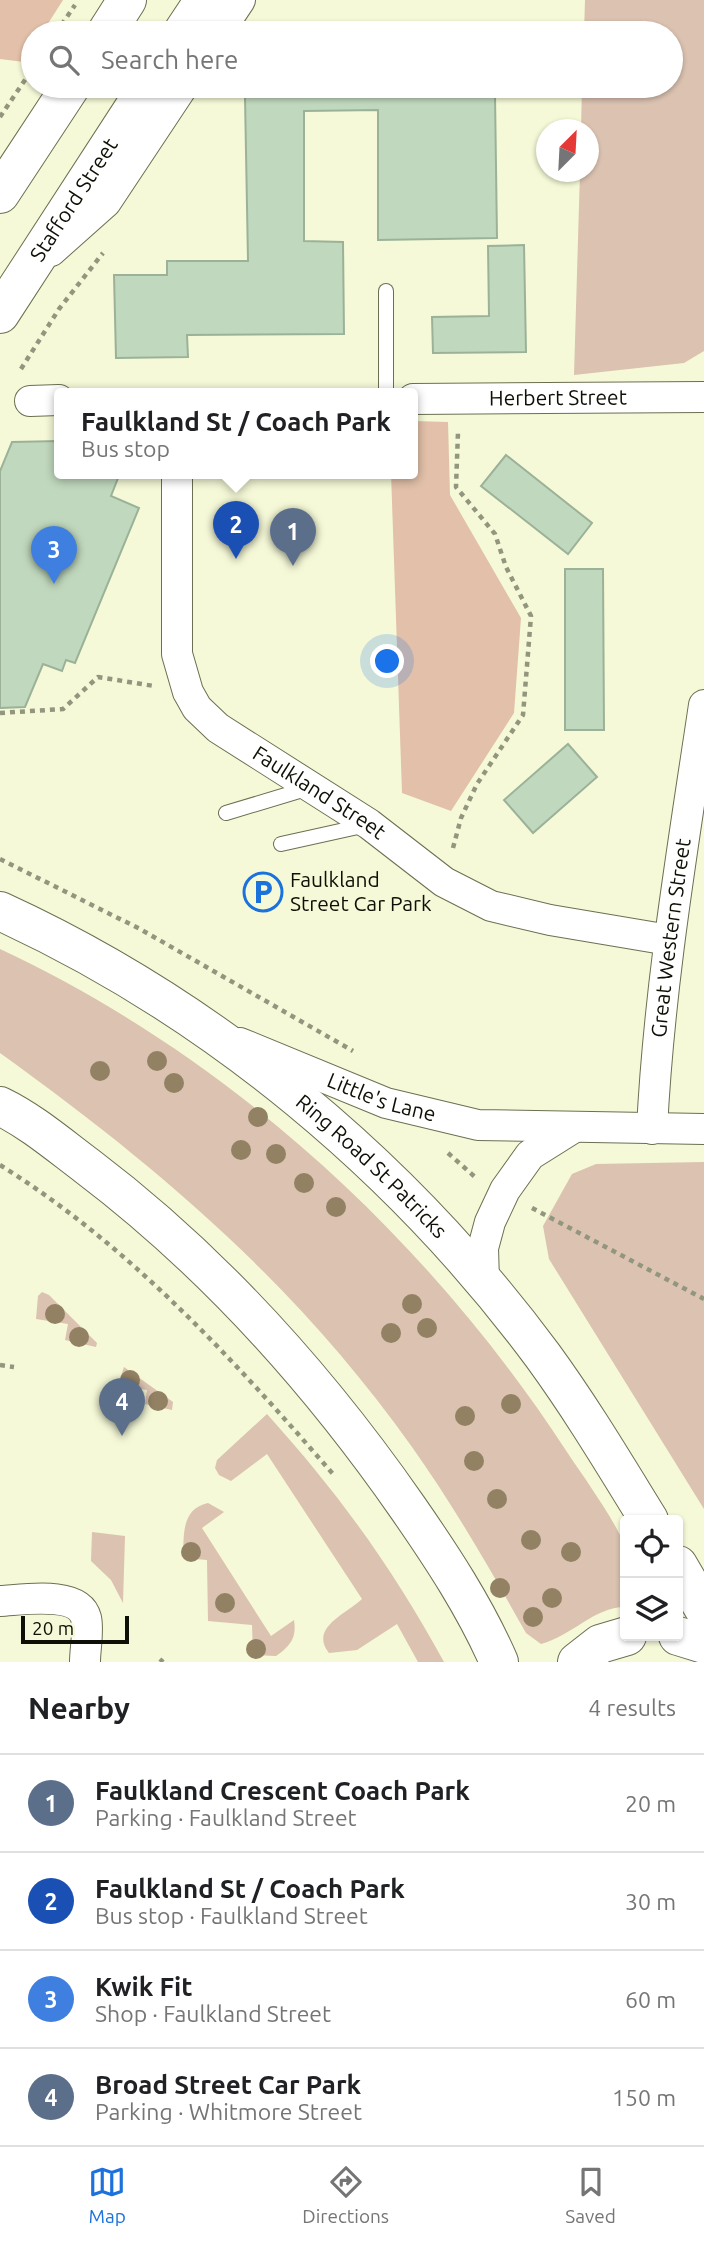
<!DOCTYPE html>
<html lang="en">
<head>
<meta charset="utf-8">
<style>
	:root { --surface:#fff; --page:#f2f2f2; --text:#202124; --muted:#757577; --line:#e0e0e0; --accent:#1c72dc }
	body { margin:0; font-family:Ubuntu,sans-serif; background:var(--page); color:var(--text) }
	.controls { position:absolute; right:21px; bottom:21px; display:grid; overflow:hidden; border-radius:7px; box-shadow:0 2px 5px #0004 }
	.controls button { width:63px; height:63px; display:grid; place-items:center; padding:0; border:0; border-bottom:2px solid var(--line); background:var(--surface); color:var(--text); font:35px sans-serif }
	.compass { position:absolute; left:536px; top:119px; width:63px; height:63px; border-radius:50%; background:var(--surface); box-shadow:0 2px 5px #0004; rotate:24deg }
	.scale { position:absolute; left:21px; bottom:18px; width:108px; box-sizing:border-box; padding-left:7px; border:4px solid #0e0f05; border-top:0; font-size:19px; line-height:24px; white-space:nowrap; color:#0e0f05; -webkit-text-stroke:5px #f5f9d7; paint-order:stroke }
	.you { position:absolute; left:388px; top:662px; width:24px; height:24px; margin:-18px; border:5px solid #fff; border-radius:50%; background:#1a73e8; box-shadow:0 0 0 10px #1a73e833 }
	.badge { display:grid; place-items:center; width:46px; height:46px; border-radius:50%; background:var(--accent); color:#fff; font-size:23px; font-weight:700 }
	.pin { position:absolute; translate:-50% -58px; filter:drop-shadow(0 2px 4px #0008) }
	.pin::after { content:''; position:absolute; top:37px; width:24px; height:21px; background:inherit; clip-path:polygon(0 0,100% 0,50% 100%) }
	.popup { position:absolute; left:54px; top:388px; width:364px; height:91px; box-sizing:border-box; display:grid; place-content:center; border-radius:7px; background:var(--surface); filter:drop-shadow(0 2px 5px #0005); font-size:23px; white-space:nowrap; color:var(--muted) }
	.popup b { font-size:26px; color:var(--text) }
	.popup::after { content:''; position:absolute; left:50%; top:100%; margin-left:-14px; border:14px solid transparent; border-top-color:var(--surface) }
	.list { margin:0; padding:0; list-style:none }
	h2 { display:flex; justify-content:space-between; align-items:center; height:91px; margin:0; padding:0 28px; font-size:30px }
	h2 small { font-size:23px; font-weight:400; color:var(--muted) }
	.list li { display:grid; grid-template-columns:46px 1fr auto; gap:21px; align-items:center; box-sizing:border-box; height:98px; padding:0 28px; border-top:2px solid var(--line) }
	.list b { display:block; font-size:26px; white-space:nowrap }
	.list p { margin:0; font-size:23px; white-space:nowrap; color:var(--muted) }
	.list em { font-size:23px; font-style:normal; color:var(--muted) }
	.icon { flex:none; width:38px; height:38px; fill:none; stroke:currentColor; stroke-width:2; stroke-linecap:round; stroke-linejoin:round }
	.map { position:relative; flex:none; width:704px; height:1662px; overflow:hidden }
	.search { position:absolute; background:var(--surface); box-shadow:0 2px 5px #0004; left:21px; right:21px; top:21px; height:77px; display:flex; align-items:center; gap:18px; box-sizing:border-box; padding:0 24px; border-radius:38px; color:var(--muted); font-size:26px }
	.sheet { height:483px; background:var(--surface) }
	nav { display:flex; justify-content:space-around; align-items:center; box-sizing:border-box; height:98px; border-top:2px solid var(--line); background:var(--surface); font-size:19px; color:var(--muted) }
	nav a { display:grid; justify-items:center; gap:4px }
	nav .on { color:var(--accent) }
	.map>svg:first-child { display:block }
</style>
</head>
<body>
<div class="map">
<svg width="704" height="1662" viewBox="0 0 704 1662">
	<rect width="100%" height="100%" fill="#f5f9d7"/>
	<g fill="#dbc2b1">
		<path d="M585 0H704V351L684 363 574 375 580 172H588V130L581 129 582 86H671V33H584Z"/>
		<path d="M0 949C229 1056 427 1238 565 1449 578 1469 621 1528 625 1548 629 1566 625 1588 625 1607 594 1607 572 1636 541 1644L526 1633C490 1569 454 1506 412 1447 297 1285 160 1168 0 1053Z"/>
		<path d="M704 1162V1509L549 1259 543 1226 572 1174 596 1164Z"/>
		<path d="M42 1292 49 1295 97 1343 96 1347 65 1340 68 1324 36 1319 38 1296Z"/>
		<path d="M124 1367 173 1402 172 1410 145 1404 147 1390 118 1385Z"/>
		<path d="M267 1414C339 1494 392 1567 444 1662H418L397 1624 357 1650 329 1653C309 1628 346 1614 362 1599L267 1454 231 1481 219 1475 215 1468 217 1460Z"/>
		<path d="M208 1503 224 1512 202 1528 271 1636 294 1620C297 1638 290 1646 276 1656L253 1655 252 1625 208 1621 207 1560 183 1558C184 1535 181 1509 208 1503Z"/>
		<path d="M92 1532 125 1536 123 1603 111 1580 91 1561Z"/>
	</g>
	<g fill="#e2c0a9">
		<path d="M0 0H63L42 33H33V47L24 62 0 59Z"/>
		<path d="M413 421 448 422 450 495 521 618 514 713 451 811 402 793 391 473H413Z"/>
	</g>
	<g fill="#c0d8bd" stroke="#9bb298" stroke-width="2">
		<path d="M491 27V33H271V31Z"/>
		<path d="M272 86H491V96L495 95 497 238 378 240V110L304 111V241L343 242 344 334 187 335 188 357 116 358 114 275H167V261H248L245 97H272Z"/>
		<path d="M524 245 526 352 433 353 432 317 489 316 488 246Z"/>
		<path d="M59 441V473H120L111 496 139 508 75 663 66 660 62 671 43 664 25 707 0 708V471L12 442Z"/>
		<path d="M506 455 592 523 568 554 481 486Z"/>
		<path d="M565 569H603L604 730H565Z"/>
		<path d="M568 744 597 777 533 833 504 800Z"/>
	</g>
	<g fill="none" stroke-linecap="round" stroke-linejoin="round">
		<defs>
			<g id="service">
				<path d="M386 393V291"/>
				<path d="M226 813 309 788"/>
				<path d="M281 844 367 825"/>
			</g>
			<g id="minor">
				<path d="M218 33 240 0"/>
				<path d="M51 251 106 202 183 86"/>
				<path id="s1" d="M413 399 704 397"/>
				<path d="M30 401 59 400"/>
				<path id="s2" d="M177 473V654L188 692 197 708 218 728 369 824 444 882 491 906 550 920 669 940"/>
				<path id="s3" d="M240 1043 386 1103 478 1125 704 1129"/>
				<path id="s4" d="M652 1129C659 987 683 846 704 705"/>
				<path d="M484 1282 483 1248 490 1222 505 1190 530 1155 573 1128"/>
				<path d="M0 1601C22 1600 79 1590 86 1618 89 1630 85 1649 85 1662"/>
			</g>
			<g id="trunk">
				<path d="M106 33 127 0"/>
				<path d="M182 33 204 0"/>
				<path d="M0 194 71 86"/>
				<path id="s5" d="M0 314 148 86"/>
				<path id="s6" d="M0 911C214 1009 403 1167 543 1356 581 1408 615 1465 649 1520"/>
				<path d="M0 1106C31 1121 59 1145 87 1166 211 1260 319 1380 408 1508 442 1557 475 1607 499 1662"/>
				<path d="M678 1565 704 1609"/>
				<path d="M678 1636 704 1644"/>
				<path d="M577 1662 600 1644 627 1636"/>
			</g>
		</defs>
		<use href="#service" stroke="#6c6f51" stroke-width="16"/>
		<use href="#minor" stroke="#6c6f51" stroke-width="32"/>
		<use href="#trunk" stroke="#6c6f51" stroke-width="40"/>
		<g stroke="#93967e" stroke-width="4.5" stroke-dasharray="5 5" stroke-linecap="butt">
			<path d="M56 33 75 5"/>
			<path d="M0 117 33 68"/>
			<path d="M21 369 59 309 103 253"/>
			<path d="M0 713 63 709 98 677 154 686"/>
			<path d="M453 848 461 818 477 784 523 715 531 616 506 567 495 534 456 487 458 432"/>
			<path d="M0 859 140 929 353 1051"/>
			<path d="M448 1153 475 1177"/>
			<path d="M0 1165C130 1246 234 1360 333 1474"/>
			<path d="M532 1208 704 1299"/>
			<path d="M0 1365 14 1367"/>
			<path d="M160 1662 163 1659"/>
		</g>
		<use href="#service" stroke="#fff" stroke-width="14"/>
		<use href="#minor" stroke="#fff" stroke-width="30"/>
		<use href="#trunk" stroke="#fff" stroke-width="38"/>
	</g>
	<g fill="#928163">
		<circle cx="157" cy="1061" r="10"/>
		<circle cx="100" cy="1071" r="10"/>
		<circle cx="174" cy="1083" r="10"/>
		<circle cx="258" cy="1117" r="10"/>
		<circle cx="241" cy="1150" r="10"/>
		<circle cx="276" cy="1154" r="10"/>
		<circle cx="304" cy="1183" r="10"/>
		<circle cx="336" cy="1207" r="10"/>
		<circle cx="412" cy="1304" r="10"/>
		<circle cx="55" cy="1314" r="10"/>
		<circle cx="427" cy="1328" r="10"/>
		<circle cx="391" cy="1333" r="10"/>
		<circle cx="79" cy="1337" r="10"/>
		<circle cx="130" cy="1380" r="10"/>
		<circle cx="158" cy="1401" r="10"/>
		<circle cx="511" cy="1404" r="10"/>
		<circle cx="465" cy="1416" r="10"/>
		<circle cx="474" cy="1461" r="10"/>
		<circle cx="497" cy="1499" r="10"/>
		<circle cx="531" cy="1540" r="10"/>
		<circle cx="191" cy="1552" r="10"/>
		<circle cx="571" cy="1552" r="10"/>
		<circle cx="500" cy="1588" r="10"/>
		<circle cx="552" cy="1598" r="10"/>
		<circle cx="225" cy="1603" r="10"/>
		<circle cx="533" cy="1617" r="10"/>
		<circle cx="256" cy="1649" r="10"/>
	</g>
	<defs>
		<symbol id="parking-ring" viewBox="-11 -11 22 22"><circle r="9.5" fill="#f5f9d7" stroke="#1c72dc" stroke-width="1.5"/><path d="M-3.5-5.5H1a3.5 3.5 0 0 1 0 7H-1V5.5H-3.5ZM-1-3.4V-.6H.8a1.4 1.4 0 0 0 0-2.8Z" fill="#1c72dc"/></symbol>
	</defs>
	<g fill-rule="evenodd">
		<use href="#parking-ring" x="241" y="870" width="44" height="44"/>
	</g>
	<g text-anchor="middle" stroke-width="7" stroke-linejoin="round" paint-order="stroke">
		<g font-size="21" fill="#0e0f05" stroke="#f5f9d7">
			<text dy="7" stroke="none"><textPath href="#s5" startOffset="136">Stafford Street</textPath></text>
			<text dy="7" stroke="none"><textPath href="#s1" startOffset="145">Herbert Street</textPath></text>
			<text dy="7" stroke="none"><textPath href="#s2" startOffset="388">Faulkland Street</textPath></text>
			<text dy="7" stroke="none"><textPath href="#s4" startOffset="192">Great Western Street</textPath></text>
			<text dy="7" stroke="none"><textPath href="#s3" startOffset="152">Little's Lane</textPath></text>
			<text dy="7" stroke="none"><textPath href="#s6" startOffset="453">Ring Road St Patricks</textPath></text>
		</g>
		<g font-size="21" fill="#0e0f05" stroke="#f5f9d7" text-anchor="start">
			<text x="290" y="887">Faulkland<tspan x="290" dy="24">Street Car Park</tspan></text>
		</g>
	</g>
</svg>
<div class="controls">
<button><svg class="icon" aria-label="locate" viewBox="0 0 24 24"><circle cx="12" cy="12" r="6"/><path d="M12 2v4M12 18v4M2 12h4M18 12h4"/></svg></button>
<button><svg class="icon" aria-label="layers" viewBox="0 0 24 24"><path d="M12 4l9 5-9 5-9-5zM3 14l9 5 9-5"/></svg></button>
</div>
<svg class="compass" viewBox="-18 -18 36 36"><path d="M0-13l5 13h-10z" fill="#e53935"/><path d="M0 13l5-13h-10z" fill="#757577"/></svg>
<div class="scale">20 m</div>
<div class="you"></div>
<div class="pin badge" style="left:293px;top:566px;background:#5c6f8a">1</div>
<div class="pin badge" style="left:236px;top:559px;background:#1a4fb4">2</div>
<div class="popup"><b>Faulkland St / Coach Park</b>Bus stop</div>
<div class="pin badge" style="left:54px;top:584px;background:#3f7fe0">3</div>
<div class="pin badge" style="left:122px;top:1436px;background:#5c6f8a">4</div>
<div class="search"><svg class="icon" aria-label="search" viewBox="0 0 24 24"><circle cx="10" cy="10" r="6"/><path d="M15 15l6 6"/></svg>Search here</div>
</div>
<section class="sheet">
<h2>Nearby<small>4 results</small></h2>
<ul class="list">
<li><span class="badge" style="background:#5c6f8a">1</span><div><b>Faulkland Crescent Coach Park</b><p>Parking · Faulkland Street</p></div><em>20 m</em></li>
<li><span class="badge" style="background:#1a4fb4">2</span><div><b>Faulkland St / Coach Park</b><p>Bus stop · Faulkland Street</p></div><em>30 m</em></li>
<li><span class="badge" style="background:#3f7fe0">3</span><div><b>Kwik Fit</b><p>Shop · Faulkland Street</p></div><em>60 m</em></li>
<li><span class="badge" style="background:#5c6f8a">4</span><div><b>Broad Street Car Park</b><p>Parking · Whitmore Street</p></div><em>150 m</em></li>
</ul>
</section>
<nav>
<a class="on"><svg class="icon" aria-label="map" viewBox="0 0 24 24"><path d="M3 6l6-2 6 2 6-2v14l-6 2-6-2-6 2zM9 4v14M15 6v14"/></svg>Map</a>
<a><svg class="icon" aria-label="directions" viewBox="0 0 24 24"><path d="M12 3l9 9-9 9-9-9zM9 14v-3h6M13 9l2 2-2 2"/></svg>Directions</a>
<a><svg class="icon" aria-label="saved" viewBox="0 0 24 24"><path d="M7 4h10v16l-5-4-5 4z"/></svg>Saved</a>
</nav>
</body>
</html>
